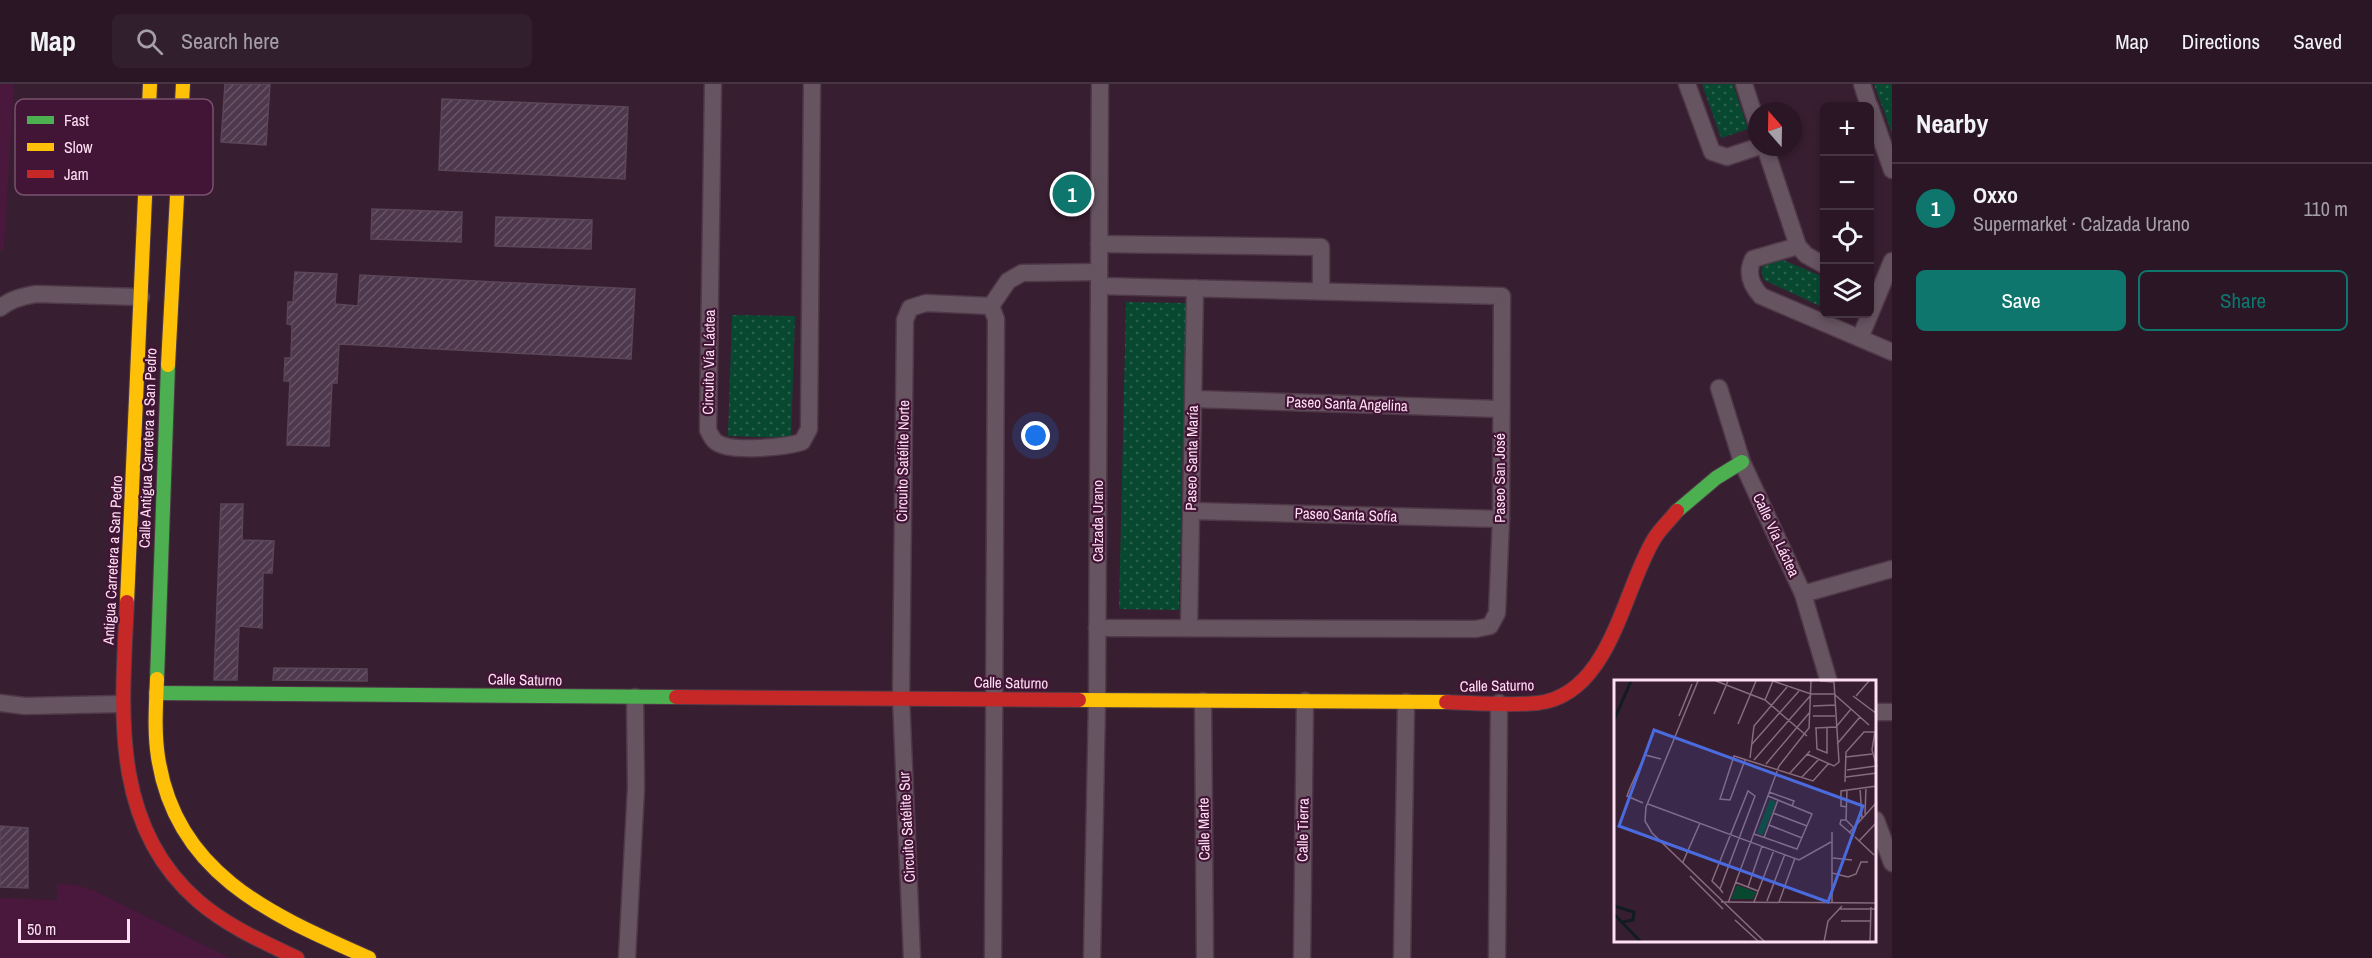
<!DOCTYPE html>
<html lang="en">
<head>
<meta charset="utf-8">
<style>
	:root { --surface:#2a1625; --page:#321f2d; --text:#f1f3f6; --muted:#a59fa7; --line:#463542; --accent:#0f766e }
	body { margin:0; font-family:"Archivo Narrow",sans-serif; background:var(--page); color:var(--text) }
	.controls { position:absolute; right:18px; top:18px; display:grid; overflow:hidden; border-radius:9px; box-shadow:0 3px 9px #0003 }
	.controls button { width:54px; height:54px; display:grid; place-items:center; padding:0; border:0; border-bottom:2px solid var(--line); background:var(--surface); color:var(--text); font:30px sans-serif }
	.compass { position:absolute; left:1748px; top:18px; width:54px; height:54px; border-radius:50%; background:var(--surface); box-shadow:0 3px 9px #0003; rotate:340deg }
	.scale { position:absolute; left:18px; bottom:15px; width:112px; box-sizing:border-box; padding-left:6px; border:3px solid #fedff3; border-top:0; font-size:16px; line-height:21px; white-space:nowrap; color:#fedff3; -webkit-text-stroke:4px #421436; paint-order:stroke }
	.you { position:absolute; left:1036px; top:352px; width:21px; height:21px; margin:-15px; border:4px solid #fff; border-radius:50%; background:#1a73e8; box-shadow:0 0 0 9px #1a73e833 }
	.badge { display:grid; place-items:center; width:39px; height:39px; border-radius:50%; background:var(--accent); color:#fff; font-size:20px; font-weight:700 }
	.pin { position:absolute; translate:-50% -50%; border:3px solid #fff; box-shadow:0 2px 6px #0006 }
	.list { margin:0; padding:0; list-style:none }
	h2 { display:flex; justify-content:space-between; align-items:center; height:78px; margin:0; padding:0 24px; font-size:26px }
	h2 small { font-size:20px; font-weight:400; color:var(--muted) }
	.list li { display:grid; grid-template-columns:39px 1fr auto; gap:18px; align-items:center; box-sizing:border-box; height:90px; padding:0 24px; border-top:2px solid var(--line) }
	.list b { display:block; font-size:22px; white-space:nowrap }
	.list p { margin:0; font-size:20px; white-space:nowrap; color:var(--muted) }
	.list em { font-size:20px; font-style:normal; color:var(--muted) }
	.actions { display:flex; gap:12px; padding:18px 24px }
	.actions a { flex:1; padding:14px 0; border:2px solid var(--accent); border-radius:9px; text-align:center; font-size:21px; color:var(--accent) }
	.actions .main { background:var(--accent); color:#fff }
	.icon { flex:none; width:33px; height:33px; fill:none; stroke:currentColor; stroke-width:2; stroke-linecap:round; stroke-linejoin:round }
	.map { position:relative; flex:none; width:1892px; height:874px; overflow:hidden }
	header { display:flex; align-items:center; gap:36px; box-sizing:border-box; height:84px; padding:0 30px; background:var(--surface); border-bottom:2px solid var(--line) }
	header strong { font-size:28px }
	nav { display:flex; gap:33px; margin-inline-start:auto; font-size:21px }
	.search { width:420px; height:54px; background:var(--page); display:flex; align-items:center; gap:15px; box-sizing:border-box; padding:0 21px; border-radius:9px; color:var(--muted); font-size:22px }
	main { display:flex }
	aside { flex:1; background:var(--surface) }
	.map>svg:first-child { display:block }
</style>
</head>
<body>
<header>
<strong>Map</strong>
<div class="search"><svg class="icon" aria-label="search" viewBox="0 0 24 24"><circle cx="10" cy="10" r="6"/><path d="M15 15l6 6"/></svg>Search here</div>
<nav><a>Map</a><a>Directions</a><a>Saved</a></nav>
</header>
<main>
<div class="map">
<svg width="1892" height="874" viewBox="0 0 1892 874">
	<defs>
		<pattern id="park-dots" width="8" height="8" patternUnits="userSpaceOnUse" patternTransform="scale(1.5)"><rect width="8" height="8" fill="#084831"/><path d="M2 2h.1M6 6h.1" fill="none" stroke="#2d624f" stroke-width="1.8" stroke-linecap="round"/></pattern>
		<pattern id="building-hatch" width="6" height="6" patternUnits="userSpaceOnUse" patternTransform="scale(1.5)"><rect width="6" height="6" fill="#4e384d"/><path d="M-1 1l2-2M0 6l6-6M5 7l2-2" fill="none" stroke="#695467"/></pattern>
	</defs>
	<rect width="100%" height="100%" fill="#381e31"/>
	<g fill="#49183c">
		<path d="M0 0H14L4 166H0Z"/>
		<path d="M57 800 76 801 93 806 230 874H0V814L57 816Z"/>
	</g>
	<g fill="url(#park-dots)">
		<path d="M1702 0H1733L1748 45 1721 54Z"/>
		<path d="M1874 0H1892V50Z"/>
		<path d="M1778 174 1824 193V224L1764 196C1758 182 1764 178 1778 174Z"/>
		<path d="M1126 218 1186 219 1179 526 1119 525Z"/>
		<path d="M732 231 795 232 791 354 728 352Z"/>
	</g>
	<g fill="url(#building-hatch)" stroke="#5a4658" stroke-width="1.5">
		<path d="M225 0H270L266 61 221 58Z"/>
		<path d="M442 15 628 23 625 95 439 86Z"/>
		<path d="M372 125 462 128 461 158 371 155Z"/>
		<path d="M496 133 592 136 591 165 495 162Z"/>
		<path d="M295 188 337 190 335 220 358 222 360 191 635 205 631 275 339 260 337 299H332L329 362 287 361 290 297H284L285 274H291L292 241 287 240 288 218H293Z"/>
		<path d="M221 420H243L242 456 274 457 272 489H263L262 544 239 542 237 596H214Z"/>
		<path d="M274 584 367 585V597L273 596Z"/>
		<path d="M0 742 28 744V804L0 803Z"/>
	</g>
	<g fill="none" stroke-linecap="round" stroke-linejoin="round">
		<defs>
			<g id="street">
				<path d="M713 0 708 346C710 350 712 355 716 358 730 369 785 363 802 358L809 345 812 0"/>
				<path d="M1687 0 1712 68 1727 73 1757 63"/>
				<path d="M1744 0 1757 40"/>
				<path d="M1862 0 1869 22"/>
				<path d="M1870 23 1892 86"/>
				<path d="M1765 63 1798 162 1806 171 1824 181"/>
				<path d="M1099 160 1321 163V207"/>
				<path d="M1798 162 1753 175C1746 189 1751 201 1761 212L1892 268"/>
				<path d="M991 222 996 235 993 874"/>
				<path d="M991 222 1008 197 1022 189 1099 188"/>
				<path d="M0 224C10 215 23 212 36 210L141 213"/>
				<path d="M1860 254 1892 177"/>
				<path d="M1719 304 1742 378 1803 510 1829 598"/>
				<path d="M1193 315 1500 325"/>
				<path d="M1191 427 1501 435"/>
				<path d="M1803 510 1892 485"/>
				<path d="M1097 544 1476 545 1490 542 1497 529 1501 435 1502 212 1099 202"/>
				<path d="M1189 544 1195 204"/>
				<path d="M1203 617 1205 874"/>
				<path d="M0 619 25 622 121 620"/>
				<path d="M1876 628H1892"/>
				<path d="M1876 736 1892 779"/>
				<path d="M627 874 636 704 635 613"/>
				<path d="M912 874 901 613 905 236 910 224 926 219 991 222"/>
				<path d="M1092 874 1097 616 1100 0"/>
				<path d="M1302 874 1305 617"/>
				<path d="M1402 874 1406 618"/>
				<path d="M1497 874 1499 619"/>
			</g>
			<g id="fast">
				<path d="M1677 427 1716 394 1742 378"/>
				<path d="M157 595 168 281"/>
				<path d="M156 609 676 613"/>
			</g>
			<g id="slow">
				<path d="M168 281 183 0"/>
				<path d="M127 518 150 0"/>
				<path d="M157 595C156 621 154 647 158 673 176 791 272 831 369 874"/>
				<path d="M1079 616 1446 618"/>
			</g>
			<g id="jam">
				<path d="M127 518C122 624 109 740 198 817 227 842 263 858 297 874"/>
				<path d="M676 613 1079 616"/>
				<path d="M1446 618C1476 619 1508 622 1538 619 1610 611 1623 506 1654 455 1660 445 1670 436 1677 427"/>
			</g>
		</defs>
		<use href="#street" stroke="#4f3948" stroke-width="19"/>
		<use href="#fast" stroke="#4f3948" stroke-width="16"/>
		<use href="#slow" stroke="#4f3948" stroke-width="16"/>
		<use href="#jam" stroke="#4f3948" stroke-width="16"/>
		<use href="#street" stroke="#675461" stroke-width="16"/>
		<use href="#fast" stroke="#4caf50" stroke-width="14"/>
		<use href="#slow" stroke="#ffc107" stroke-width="14"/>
		<use href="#jam" stroke="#c62828" stroke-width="14"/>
	</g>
	<g text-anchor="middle" stroke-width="4.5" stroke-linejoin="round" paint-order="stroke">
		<g font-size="15" fill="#fedff3" stroke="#421436">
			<text transform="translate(709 278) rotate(-89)" y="5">Circuito Vía Láctea</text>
			<text transform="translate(1347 320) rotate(2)" y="5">Paseo Santa Angelina</text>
			<text transform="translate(148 364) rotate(-88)" y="5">Calle Antigua Carretera a San Pedro</text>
			<text transform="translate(1192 374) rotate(-89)" y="5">Paseo Santa María</text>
			<text transform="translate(903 377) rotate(-89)" y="5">Circuito Satélite Norte</text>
			<text transform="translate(1500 394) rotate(-90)" y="5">Paseo San José</text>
			<text transform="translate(1346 431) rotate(2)" y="5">Paseo Santa Sofía</text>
			<text transform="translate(1098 437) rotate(-90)" y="5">Calzada Urano</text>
			<text transform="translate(1776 451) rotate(65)" y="5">Calle Vía Láctea</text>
			<text transform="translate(113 476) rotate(-87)" y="5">Antigua Carretera a San Pedro</text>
			<text transform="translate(525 596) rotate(1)" y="5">Calle Saturno</text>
			<text transform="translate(1011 599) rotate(1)" y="5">Calle Saturno</text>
			<text transform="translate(1497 602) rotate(-1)" y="5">Calle Saturno</text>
			<text transform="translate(907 743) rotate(-93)" y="5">Circuito Satélite Sur</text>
			<text transform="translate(1204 745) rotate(-91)" y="5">Calle Marte</text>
			<text transform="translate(1303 746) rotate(-89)" y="5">Calle Tierra</text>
		</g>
	</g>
	<g transform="translate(1614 596)">
		<rect width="262" height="262" fill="#381e31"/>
		<path d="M156 119 162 122 149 155 143 153ZM123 205 142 212 139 219H117Z" fill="#084831"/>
		<path fill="none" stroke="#101c22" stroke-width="3" d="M0 40 17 1M0 226 20 232 19 240 8 242M0 234 27 262"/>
		<path fill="none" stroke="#876b7f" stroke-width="1.5" d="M84 1 32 127 31 141 38 153 151 262M102 1 151 20 193 56M239 16 263 34M242 16 255 1M151 20 159 1 197 14H220L255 45M199 26 221 25M100 34 114 1M65 36 78 4M199 36H221M124 44 142 1M201 48 222 47 237 29M202 48 203 69 213 73V48M261 51 258 70 263 87M138 64 185 11M223 64 246 37M193 74 220 86 225 82 220 2 206 1M232 77 258 74M136 78 140 46 173 7M131 80 116 120 106 119 120 76 199 101 215 83M140 80 197 15M152 84 196 32M233 90 262 86M176 93 196 71M188 97 205 79M232 97 263 93M231 102 232 72 250 52H263M246 108 248 139M233 110 232 140 240 148M155 112 180 121 178 126M29 123 13 116 16 108 31 75 47 79M34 124 185 180 217 162M233 127 227 126V111L263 106M159 133 193 146M251 134 252 107M232 140H227L226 144 240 156M155 145 188 158M218 152V222M235 153 263 122M140 154 183 169 198 134 154 116M241 157 260 175M150 158 164 120M245 161 262 143M219 178 238 180M69 182 86 143M218 193 234 197 242 194 247 182H254M76 196 109 229M121 202 144 211M134 207 148 166M106 209 141 116 134 111 98 201 106 209 109 213M153 221 171 174M107 222 263 223M140 222 160 170M165 222 181 178M114 223 165 86 195 48 197 1M225 229H263M121 240 145 262M227 241H257M210 262 214 241 228 226M256 262 257 227"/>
		<path fill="#4a6bdd" fill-opacity="0.15" stroke="#4a6bdd" stroke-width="3" d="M40 50 249 126 214 222 5 146Z"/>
		<rect width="262" height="262" fill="none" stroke="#fedff3" stroke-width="3"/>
	</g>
	<rect x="15" y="15" width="198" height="96" rx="9" fill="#421436" stroke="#7a516f" stroke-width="1.5"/>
	<rect x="27" y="32" width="27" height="8" fill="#4caf50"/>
	<rect x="27" y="59" width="27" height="8" fill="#ffc107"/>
	<rect x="27" y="86" width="27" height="8" fill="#c62828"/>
	<g font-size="16" fill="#fedff3">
		<text x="64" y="42">Fast</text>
		<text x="64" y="69">Slow</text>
		<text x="64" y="96">Jam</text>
	</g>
</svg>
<div class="controls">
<button>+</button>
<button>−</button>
<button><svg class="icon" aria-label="locate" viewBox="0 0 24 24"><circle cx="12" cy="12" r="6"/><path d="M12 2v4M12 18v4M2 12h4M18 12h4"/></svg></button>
<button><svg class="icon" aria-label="layers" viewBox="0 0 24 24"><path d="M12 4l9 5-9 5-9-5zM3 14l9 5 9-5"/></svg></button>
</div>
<svg class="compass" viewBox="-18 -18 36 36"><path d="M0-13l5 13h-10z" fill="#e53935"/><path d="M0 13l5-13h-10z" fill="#a59fa7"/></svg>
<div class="scale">50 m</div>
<div class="you"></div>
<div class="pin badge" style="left:1072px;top:110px">1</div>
</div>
<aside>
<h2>Nearby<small></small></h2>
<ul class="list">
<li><span class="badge">1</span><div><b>Oxxo</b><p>Supermarket · Calzada Urano</p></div><em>110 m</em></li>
</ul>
<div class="actions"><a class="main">Save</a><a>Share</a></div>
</aside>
</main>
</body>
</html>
